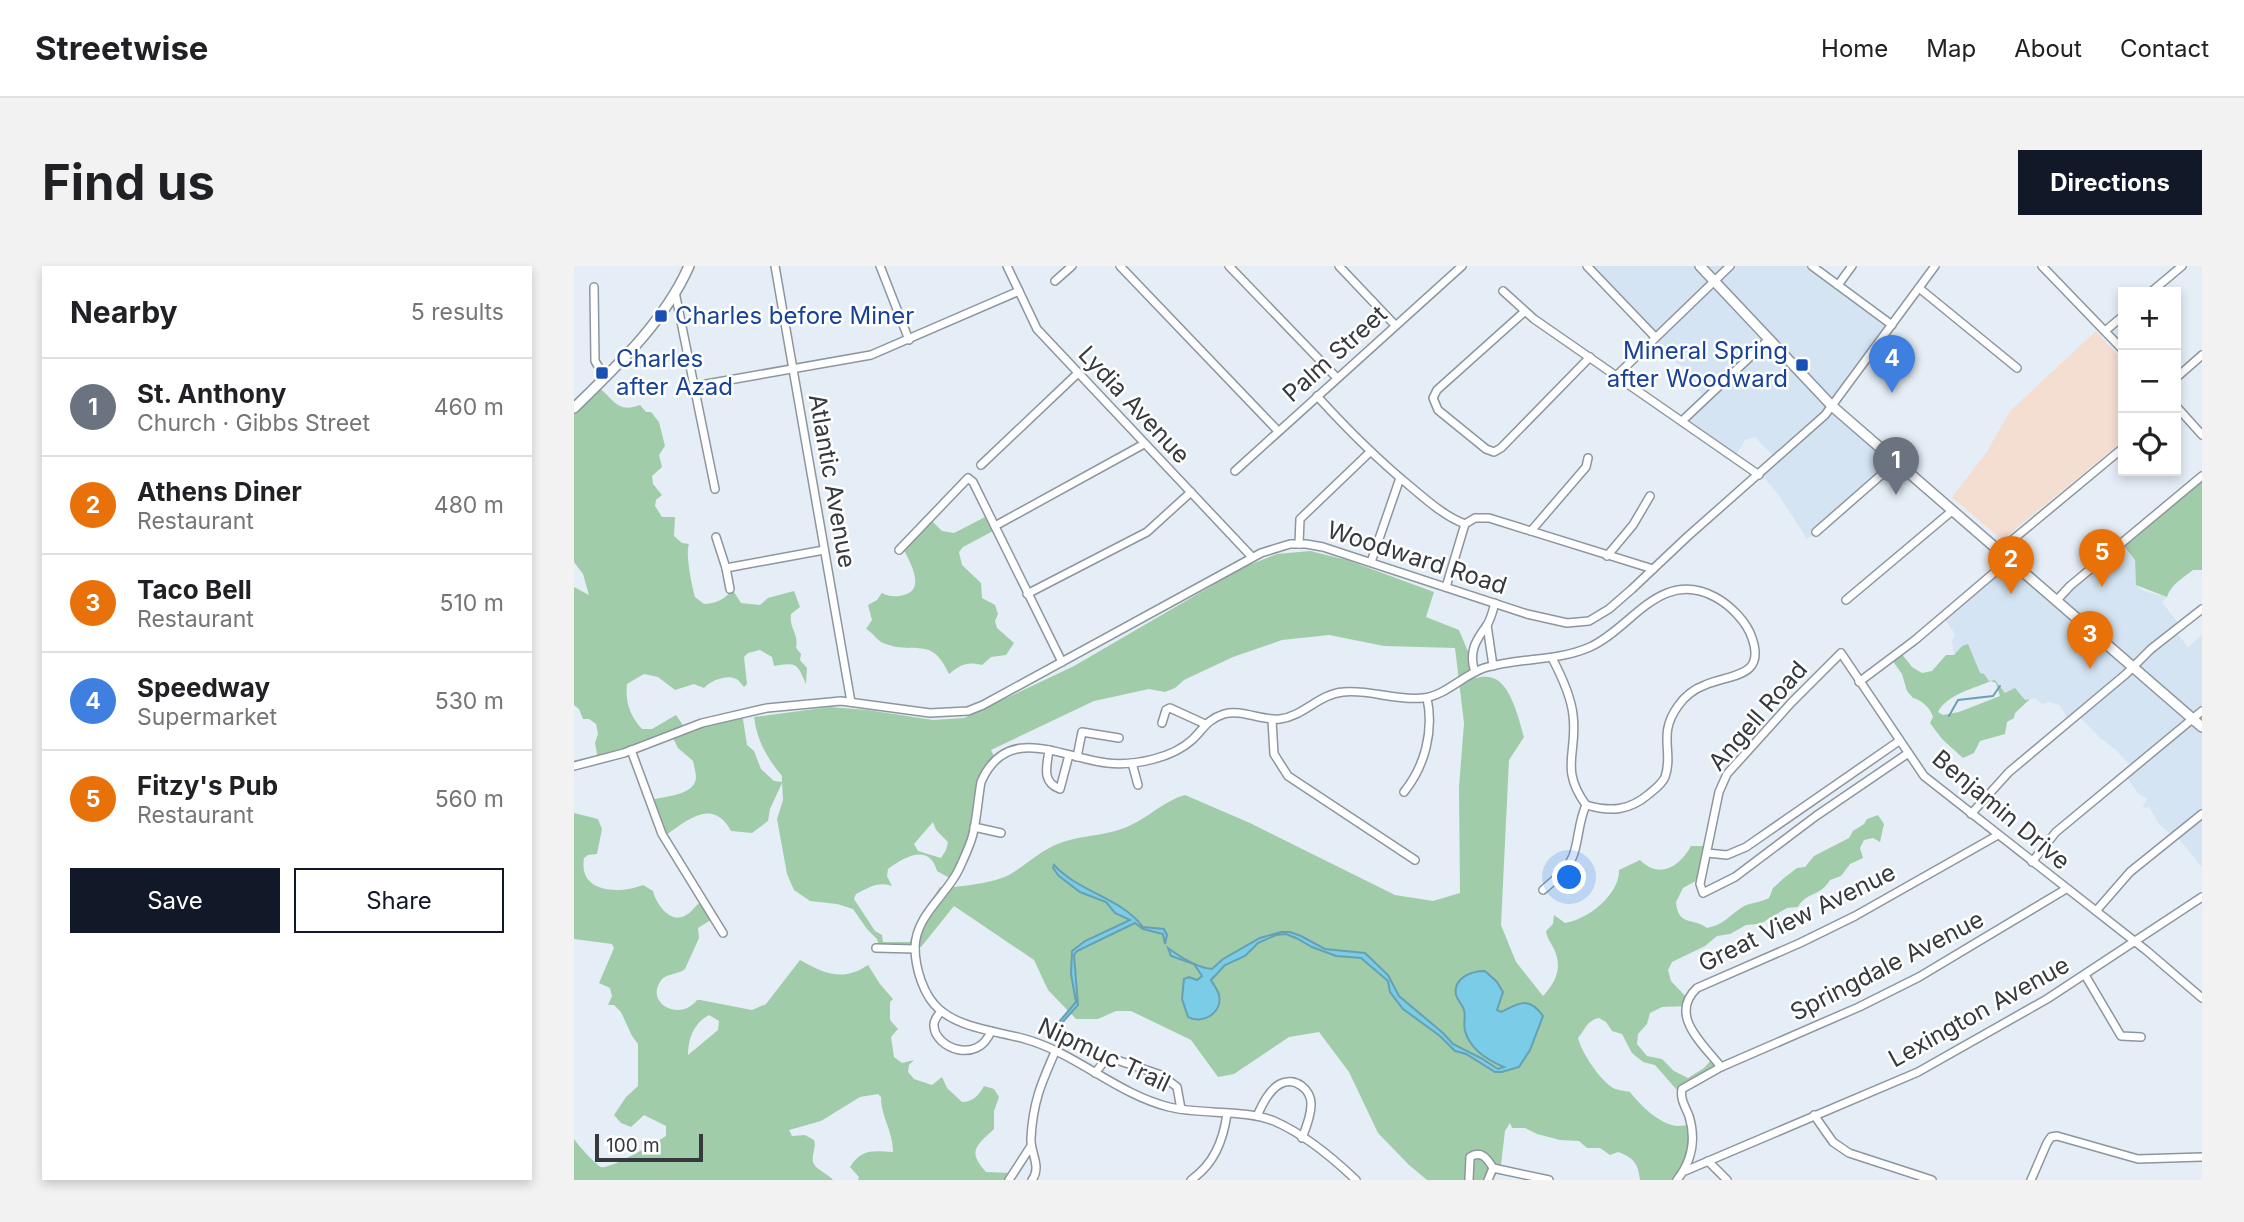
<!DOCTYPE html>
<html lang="en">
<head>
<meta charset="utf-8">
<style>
	:root { --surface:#fff; --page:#f2f2f2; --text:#202124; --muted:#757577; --line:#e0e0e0; --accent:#111827 }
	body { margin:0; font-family:Inter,sans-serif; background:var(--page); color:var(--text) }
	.controls { position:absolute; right:21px; top:21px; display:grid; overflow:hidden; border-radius:0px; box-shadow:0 4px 10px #0003 }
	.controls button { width:63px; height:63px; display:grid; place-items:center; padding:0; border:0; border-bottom:2px solid var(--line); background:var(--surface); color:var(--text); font:35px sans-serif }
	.scale { position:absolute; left:21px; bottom:18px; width:108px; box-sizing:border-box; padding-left:7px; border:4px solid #36393d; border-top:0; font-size:19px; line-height:24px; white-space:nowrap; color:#36393d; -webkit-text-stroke:5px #fff; paint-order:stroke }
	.you { position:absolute; left:996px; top:612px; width:24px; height:24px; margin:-18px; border:5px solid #fff; border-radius:50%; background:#1a73e8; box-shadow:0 0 0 10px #1a73e833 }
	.badge { display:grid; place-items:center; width:46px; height:46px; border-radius:50%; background:var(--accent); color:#fff; font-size:23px; font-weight:700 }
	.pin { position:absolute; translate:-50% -58px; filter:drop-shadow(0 2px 4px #0008) }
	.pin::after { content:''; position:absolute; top:37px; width:24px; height:21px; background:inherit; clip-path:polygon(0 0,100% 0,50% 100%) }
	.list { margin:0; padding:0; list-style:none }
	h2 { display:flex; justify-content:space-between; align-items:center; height:91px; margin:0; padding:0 28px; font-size:30px }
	h2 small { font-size:23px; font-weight:400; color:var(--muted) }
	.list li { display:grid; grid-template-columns:46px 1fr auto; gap:21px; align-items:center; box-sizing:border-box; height:98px; padding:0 28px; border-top:2px solid var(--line) }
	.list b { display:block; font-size:26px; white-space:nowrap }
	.list p { margin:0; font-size:23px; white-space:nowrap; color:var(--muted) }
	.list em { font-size:23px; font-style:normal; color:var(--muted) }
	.actions { display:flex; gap:14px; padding:21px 28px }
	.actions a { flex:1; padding:16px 0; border:2px solid var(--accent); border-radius:0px; text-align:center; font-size:24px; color:var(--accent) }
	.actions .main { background:var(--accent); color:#fff }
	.icon { flex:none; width:38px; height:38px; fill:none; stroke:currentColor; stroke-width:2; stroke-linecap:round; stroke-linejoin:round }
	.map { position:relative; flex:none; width:1628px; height:914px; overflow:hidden; border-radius:0px }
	header { display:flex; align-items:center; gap:42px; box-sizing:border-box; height:98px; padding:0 35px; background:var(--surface); border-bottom:2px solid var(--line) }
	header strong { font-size:33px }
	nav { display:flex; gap:38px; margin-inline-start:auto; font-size:24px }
	.intro { display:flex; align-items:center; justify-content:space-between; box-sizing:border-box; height:168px; padding:0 42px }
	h1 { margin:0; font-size:49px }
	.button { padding:18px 32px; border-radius:0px; background:var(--accent); color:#fff; font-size:24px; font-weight:700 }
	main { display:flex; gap:42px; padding:0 42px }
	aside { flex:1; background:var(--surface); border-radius:0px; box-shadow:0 4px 10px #0003 }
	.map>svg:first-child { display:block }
</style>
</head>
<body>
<header>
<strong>Streetwise</strong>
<nav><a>Home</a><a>Map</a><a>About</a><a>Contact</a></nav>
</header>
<div class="intro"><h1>Find us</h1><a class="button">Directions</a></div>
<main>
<aside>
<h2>Nearby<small>5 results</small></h2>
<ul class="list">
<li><span class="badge" style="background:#6b7280">1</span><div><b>St. Anthony</b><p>Church · Gibbs Street</p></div><em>460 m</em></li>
<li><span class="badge" style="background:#e8710a">2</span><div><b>Athens Diner</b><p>Restaurant</p></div><em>480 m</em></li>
<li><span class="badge" style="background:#e8710a">3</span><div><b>Taco Bell</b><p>Restaurant</p></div><em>510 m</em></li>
<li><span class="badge" style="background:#3f7fe0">4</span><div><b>Speedway</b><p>Supermarket</p></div><em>530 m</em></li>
<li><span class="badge" style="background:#e8710a">5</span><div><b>Fitzy's Pub</b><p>Restaurant</p></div><em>560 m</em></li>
</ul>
<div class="actions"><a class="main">Save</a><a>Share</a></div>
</aside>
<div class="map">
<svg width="1628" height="914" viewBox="0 0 1628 914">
	<rect width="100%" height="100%" fill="#e5eef6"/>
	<g fill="#d5e4f2">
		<path d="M1016 0H1241L1319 59 1262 137 1322 192 1299 218 1233 273 1204 228 1186 207 1201 192 1181 171 1171 174 1162 189 1158 187 1112 155 1132 133 1116 115 1111 101 1102 97Z"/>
		<path d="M1550 280 1561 294 1562 319 1570 325 1593 331 1588 336 1607 361 1603 367 1614 381 1628 369V446L1623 450 1628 458V601L1604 572H1600L1585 558 1575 541 1570 542 1569 540 1573 533 1564 527 1553 512 1560 503 1541 483 1527 473 1506 451 1497 457 1485 439 1475 436 1468 438 1461 432 1452 434 1431 427 1421 414 1415 415 1406 408 1388 380 1380 389 1378 375 1381 368 1369 351 1435 295 1484 332Z"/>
	</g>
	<path fill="#f4ded1" d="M1522 65 1549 95V175L1428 274 1378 231 1412 187 1436 145Z"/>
	<g fill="#a1ccaa" fill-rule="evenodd">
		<path d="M23 120C40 133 43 148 66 139L72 146H77L85 156 91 180 85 189 88 201 78 210 79 218 88 229 82 234 81 240 88 251H101L100 270 108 277 115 278C111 287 118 320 121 331L130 338C140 338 153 333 158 323L167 337 186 339 194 332 220 325 226 341 217 348C215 363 225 367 222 382L227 388 226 394 233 402 232 418C223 398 224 396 200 400L198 391 186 384 174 387 170 391 173 418 170 421C169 420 164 413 162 413 153 408 136 415 130 422L120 418 101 424 84 411 70 408 53 418C51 436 56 450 68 463H78L102 449 111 462 168 447 173 479 180 485 187 503 200 515 208 516V510C193 492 183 475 180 451L256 441 294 444 359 454 390 452 500 400 670 301 703 288 736 285 773 294 860 326 852 351 885 364 895 388 902 412C907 411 913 410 919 412 937 418 945 454 950 471L935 494 927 659 942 696 969 730C983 715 989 700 979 681 976 675 973 672 972 665L979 658 980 649 991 657C1014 654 1046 628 1045 604L1066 594C1086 614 1106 600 1117 580H1137L1129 611 1109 622 1102 636C1104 661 1119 651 1133 662 1149 659 1155 650 1167 642 1176 636 1186 637 1195 632L1199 622 1210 612 1223 602 1231 601 1240 590 1275 572 1279 565 1290 558 1293 553 1304 549 1310 558 1306 576 1299 572 1290 574 1286 582 1289 592 1276 598 1267 610 1256 614C1246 631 1232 626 1224 641L1213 642 1186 658 1172 659 1156 668 1143 670 1131 680 1098 696 1094 704 1097 715 1115 734V740L1088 741 1076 747 1073 758 1064 768 1063 778 1073 790 1088 793 1100 805 1114 812 1130 802 1141 790 1146 798 1109 826 1102 823 1081 799 1069 796 1058 787 1048 768 1038 765 1032 756 1025 752C1012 755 1012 763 1004 772 1008 787 1025 813 1039 822 1043 824 1051 825 1056 826 1066 839 1085 858 1103 860 1108 860 1115 859 1120 858 1126 876 1121 899 1109 914H1066C1064 897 1060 892 1044 886L1036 889 1026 882H1013L1005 875 986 874 963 868 951 862H938L936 857 931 865 927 898 919 914H853L835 899 804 867 775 806 745 766 715 771 660 808 644 811 617 774 557 745H542L524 753H502L474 724 460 694 380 640 347 681 305 680 303 673 293 663 279 643 263 638 236 635 220 624 213 608 203 553 209 534 208 517 196 543 194 555 178 567 157 565C139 532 115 553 92 569L77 534C90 530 120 530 122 512 122 507 120 500 119 495L104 482 98 470 24 493 21 477 24 468 22 458 15 453H9L5 443 0 439V321L15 329 9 308 0 296V144ZM755 369 810 380 881 382 890 457 885 521 886 627 859 635 821 629 676 557 611 529C592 534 577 549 559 558 534 571 510 568 486 577 467 584 452 599 435 609 420 617 382 622 366 621L343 656 336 676H309L308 669 301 665 280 633 282 628C294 622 304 615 318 620L313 610 314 603C329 592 355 576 363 605L379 614 403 555 409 516 422 494 417 484 520 435 575 423 591 426 601 422 610 414 659 391 708 374ZM359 556 362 564 374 576 372 584 367 592 344 585 340 578Z"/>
		<path d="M1628 214V304H1619C1609 312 1597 318 1593 331L1562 319 1561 294 1550 280Z"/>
		<path d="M352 249 368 265 380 267 415 249 423 263 389 281 385 286 388 299 407 317 408 332 421 339 424 348 421 355 423 362 440 377 432 389 417 391 408 399C393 395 386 399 375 408 357 368 341 390 309 377 303 374 298 366 292 363L298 354 294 339 303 334 308 327C315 331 322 331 330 329 355 323 332 289 326 277Z"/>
		<path d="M1394 378 1406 407 1410 408 1415 415 1421 414 1431 427 1441 422 1451 434 1456 433 1441 447 1440 452 1433 456 1431 468 1406 475 1400 487 1389 492 1368 473 1356 457 1359 451C1357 443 1348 434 1339 432L1333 425 1328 408 1318 394 1327 387 1338 401 1348 407 1358 405 1372 389H1380L1388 380ZM1417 415 1422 417 1426 430 1385 446 1369 449 1364 446C1372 429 1401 422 1417 415Z"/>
		<path d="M0 547 24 553 28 563 23 588 14 589 10 592C4 628 46 628 69 619L79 625C82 638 97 659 112 649 118 646 123 638 129 633L140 652 124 662 125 672 111 703C104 709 91 707 86 716 72 738 106 756 123 734H126L178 744 192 738 226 694C251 708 269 716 294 699L306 718 319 733 316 736V754L324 763 317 771 320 791 328 797 340 794 335 799 334 806 340 813 358 819 368 811 373 822 388 836C399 836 405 829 410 820L420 823 425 831 420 845V863C402 880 393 885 412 906L438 907 436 914H284L285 911 276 901C288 882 299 885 319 886 319 865 307 851 307 831L304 828 286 831 247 855 215 864 218 870 231 869 240 874C243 882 236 891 240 898 243 904 254 908 259 914H0V873C3 878 22 899 27 901 35 904 83 876 92 870V860L70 849 57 861 47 857 40 849 52 831 64 820V778L58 770 47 746 40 739H34L38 730 36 722 25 717 40 682 38 678 0 673ZM135 749 145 755 144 764 114 789C114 772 120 757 135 749Z"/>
	</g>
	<g fill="#7bcce6" stroke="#66a0b3" stroke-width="2">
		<path d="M480 599C506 627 546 631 569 661L590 663 593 669 591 678 589 668 569 663 561 657 503 685 500 689 504 739 487 758 485 756 502 736 497 708 498 685 511 675 556 654 541 647 532 636 506 626 485 610 479 602Z"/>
		<path d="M707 666H716L727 670 751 683 791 687 814 709 825 730 869 767 879 778 907 792 924 803 930 801C913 794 896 783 891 765 889 758 892 750 890 744 888 738 884 735 882 729 879 712 897 705 911 705L923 716 929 726 923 744 927 746C944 738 954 729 969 750L956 784 945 801 928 806H921L892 788 881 785 866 770 829 743 816 726 814 715 787 692 762 690 738 681 722 672 712 668 702 669 684 677 671 690 651 699 637 714C639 718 644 724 645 729 649 747 628 759 614 751L608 733 610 713 615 711 623 714 628 710 620 698 597 690 594 682C605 690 624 702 638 703L649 693 686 672Z"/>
	</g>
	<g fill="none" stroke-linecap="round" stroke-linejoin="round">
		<path stroke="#66a0b3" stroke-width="2" d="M1375 450 1384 434 1419 430 1426 420"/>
		<defs>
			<g id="minor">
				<path d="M201 0 277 436"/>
				<path d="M306 0 335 74"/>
				<path d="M433 0 463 63 678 291"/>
				<path d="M546 0 704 165"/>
				<path d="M655 0 763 112"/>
				<path d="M765 0 821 59"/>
				<path d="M1013 0 1081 71"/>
				<path d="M1238 0 1318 59"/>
				<path d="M1468 0 1549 84"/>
				<path d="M481 15 498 0"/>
				<path d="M1264 19 1278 0"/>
				<path d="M20 21 21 95 31 111"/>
				<path d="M1345 22 1443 102"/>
				<path d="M929 25 960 53 1185 209"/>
				<path d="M101 26 141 223"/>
				<path d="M1577 26 1608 0"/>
				<path d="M950 46 863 124 859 132 864 144 912 183 920 186 927 182 1016 91"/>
				<path d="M1531 65 1549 50"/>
				<path d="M1042 110 1156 0"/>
				<path d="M1602 112 1628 89"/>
				<path d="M121 120 297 89 445 25"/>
				<path d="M743 130C773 163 803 193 837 221 854 235 870 250 891 258"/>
				<path d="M1602 140 1628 169"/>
				<path d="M1108 155 1195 73"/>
				<path d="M407 199 503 108"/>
				<path d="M661 205 888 0"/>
				<path d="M891 258 901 252H915L1079 303"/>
				<path d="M421 260 570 178"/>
				<path d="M957 265 1012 201 1014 192"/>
				<path d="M1242 266 1322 196"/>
				<path d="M142 271 152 302 156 323"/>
				<path d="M725 278 726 253 796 186"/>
				<path d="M325 284 394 212 399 216 488 396"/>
				<path d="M1425 285 1549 182"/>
				<path d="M1033 290 1059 259 1076 230"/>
				<path d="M797 296 826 212"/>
				<path d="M152 302 250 284"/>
				<path d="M872 321 891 258"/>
				<path d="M453 328 573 266 617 226"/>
				<path d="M1272 334 1378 245"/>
				<path d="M1482 335 1496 320 1628 210"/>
				<path d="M913 359 919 400"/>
				<path d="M901 406C894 386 902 374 913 359 917 353 919 344 921 337"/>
				<path d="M1285 416 1341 374 1435 294"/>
				<path d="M698 454 700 488 714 510 841 594"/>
				<path d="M588 457 592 444 596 442 631 458"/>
				<path d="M57 484 88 568 149 667"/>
				<path d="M475 484C473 500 467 516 486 523L495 489"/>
				<path d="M1333 488 1242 550 1161 611 1129 627 1126 618 1145 526 1153 508 1217 437 1267 387 1350 510 1573 685 1628 732"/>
				<path d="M503 491 508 466 545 472"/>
				<path d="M558 497 564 519"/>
				<path d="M0 500 50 487 128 457 193 442 267 435 356 447 394 445 409 439 687 287 716 278H732L749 281 953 348 993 357 1015 355 1035 343 1058 323 1113 271 1251 149 1361 0"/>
				<path d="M830 526C851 500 860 465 853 432"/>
				<path d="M1397 548 1435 506 1552 408 1577 383 1628 343"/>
				<path d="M400 561 427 567"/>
				<path d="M1133 587 1153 589 1172 581 1325 475"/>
				<path d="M1458 596 1482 566 1628 445"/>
				<path d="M969 624C980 614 993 605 999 590 1005 574 1004 557 1012 539"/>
				<path d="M1522 645 1556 606 1628 548"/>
				<path d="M302 682 341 683"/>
				<path d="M1511 709 1547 770 1567 771"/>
				<path d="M367 745C364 750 359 754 360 760 361 782 404 799 417 765"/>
				<path d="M1147 801C1129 778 1094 749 1123 722L1226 677 1281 650 1424 569"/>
				<path d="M521 807 529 797 540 793 587 809 603 821 607 843"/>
				<path d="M1240 849 1259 876 1275 887 1358 914"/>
				<path d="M683 850C688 839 695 824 706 818 721 810 738 824 737 839 737 850 732 862 728 872"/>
				<path d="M1134 895 1153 914"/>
				<path d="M919 902 975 914"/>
				<path d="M1111 905 1344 806 1473 733 1628 631"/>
				<path d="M435 914 457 880"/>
				<path d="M458 914C468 900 456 887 457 872 459 836 467 818 481 786"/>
				<path d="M617 914C640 898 649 875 653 848"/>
				<path d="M782 914C759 892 730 868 700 855 671 843 627 849 595 841 543 828 502 787 451 773 423 765 389 763 366 744 349 730 341 701 341 681 342 649 373 629 385 603 390 592 396 580 399 568 403 551 404 533 407 516 433 456 488 492 533 497 561 500 599 492 619 473 630 462 634 453 650 448 668 443 687 455 706 453 730 450 745 428 769 426 795 423 822 435 849 432 871 430 889 409 910 402 945 391 982 396 1016 381 1058 362 1086 302 1141 331 1156 339 1173 356 1178 372 1192 412 1156 408 1131 419 1120 423 1111 430 1104 440 1083 469 1100 486 1091 511 1088 518 1081 523 1075 528 1055 545 1037 546 1012 539 985 502 1004 487 999 449 997 430 987 409 978 392"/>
				<path d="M895 914 896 891C907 884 913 892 919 902"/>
				<path d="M914 914 919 902"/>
				<path d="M1103 914C1118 895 1122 873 1115 850 1111 840 1106 833 1108 823L1147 801 1285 741 1345 711 1492 623"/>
				<path d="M1457 914 1473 877 1477 871 1483 870 1564 893 1628 891"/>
			</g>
			<g id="major">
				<path d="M1126 0 1258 140 1628 461"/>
				<path d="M0 142C42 101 91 55 115 0"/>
			</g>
		</defs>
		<use href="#minor" stroke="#8d969d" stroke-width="10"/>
		<use href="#major" stroke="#8d969d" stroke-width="12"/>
		<use href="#minor" stroke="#fff" stroke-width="7"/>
		<use href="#major" stroke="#fff" stroke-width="9"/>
	</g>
	<g fill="#1a4fb4" stroke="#fff" stroke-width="2.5">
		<rect x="80" y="43" width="14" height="14" rx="3.5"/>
		<rect x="1221" y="92" width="14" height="14" rx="3.5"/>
		<rect x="21" y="100" width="14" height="14" rx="3.5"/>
	</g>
	<g text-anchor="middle" stroke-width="5" stroke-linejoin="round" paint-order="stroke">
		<g font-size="24" fill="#164399" stroke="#fff" text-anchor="start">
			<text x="101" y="58">Charles before Miner</text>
			<text x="1214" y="93" text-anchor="end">Mineral Spring<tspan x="1214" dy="28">after Woodward</tspan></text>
			<text x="42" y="101">Charles<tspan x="42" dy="28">after Azad</tspan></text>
		</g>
		<g font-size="24" fill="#36393d" stroke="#fff">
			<text transform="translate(761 88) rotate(-42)" y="8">Palm Street</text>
			<text transform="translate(560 139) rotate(47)" y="8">Lydia Avenue</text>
			<text transform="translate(258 215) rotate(80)" y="8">Atlantic Avenue</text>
			<text transform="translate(843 292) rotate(18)" y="8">Woodward Road</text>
			<text transform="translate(1184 450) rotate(-49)" y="8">Angell Road</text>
			<text transform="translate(1427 544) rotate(40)" y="8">Benjamin Drive</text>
			<text transform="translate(1223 652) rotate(-26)" y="8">Great View Avenue</text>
			<text transform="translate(1313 700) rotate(-27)" y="8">Springdale Avenue</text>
			<text transform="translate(1405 746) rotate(-29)" y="8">Lexington Avenue</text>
			<text transform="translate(530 789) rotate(25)" y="8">Nipmuc Trail</text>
		</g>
	</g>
</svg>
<div class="controls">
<button>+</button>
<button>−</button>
<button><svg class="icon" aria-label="locate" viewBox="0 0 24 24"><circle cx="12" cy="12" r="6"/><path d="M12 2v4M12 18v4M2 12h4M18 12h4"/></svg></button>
</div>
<div class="scale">100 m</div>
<div class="you"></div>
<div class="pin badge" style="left:1322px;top:229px;background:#6b7280">1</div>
<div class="pin badge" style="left:1437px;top:328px;background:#e8710a">2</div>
<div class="pin badge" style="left:1516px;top:403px;background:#e8710a">3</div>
<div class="pin badge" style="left:1318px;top:127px;background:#3f7fe0">4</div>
<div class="pin badge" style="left:1528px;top:321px;background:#e8710a">5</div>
</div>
</main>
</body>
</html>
